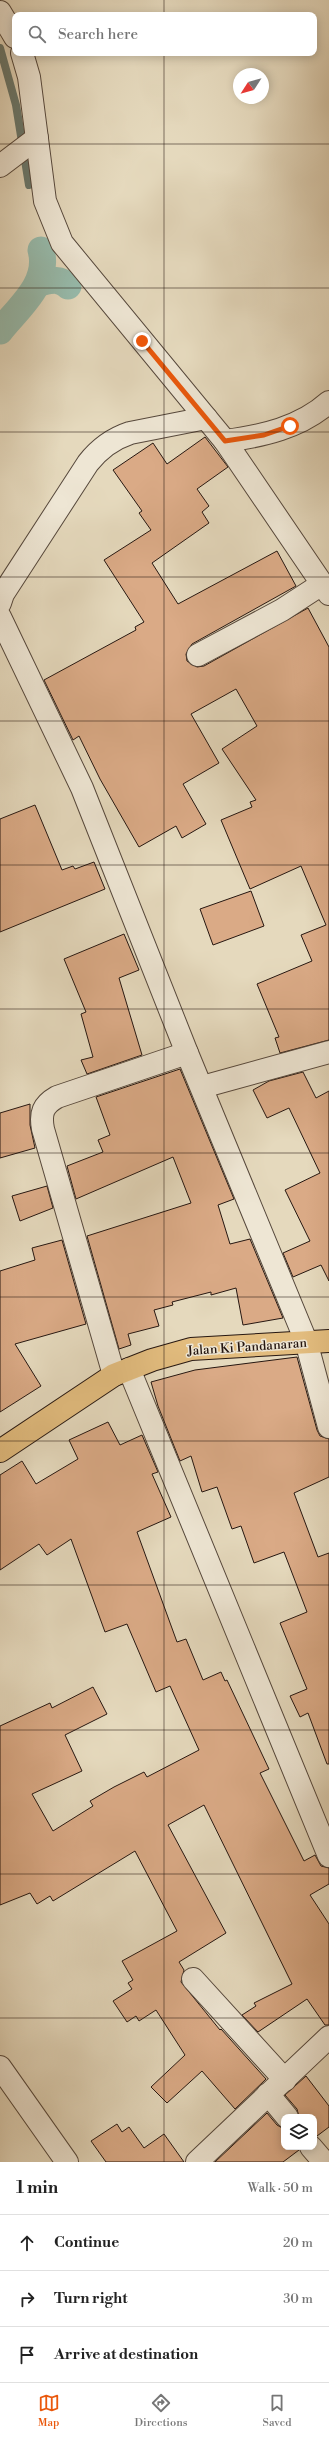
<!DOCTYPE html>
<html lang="en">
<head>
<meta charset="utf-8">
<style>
	:root { --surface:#fff; --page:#f6f6f6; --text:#222; --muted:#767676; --line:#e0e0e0; --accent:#ea580c }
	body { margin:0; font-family:"Libre Bodoni",serif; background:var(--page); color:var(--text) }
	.controls { position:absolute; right:12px; bottom:12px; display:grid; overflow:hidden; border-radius:8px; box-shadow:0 2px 10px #0003 }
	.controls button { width:36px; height:36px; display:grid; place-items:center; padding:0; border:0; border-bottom:1px solid var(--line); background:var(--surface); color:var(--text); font:20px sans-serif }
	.compass { position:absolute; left:233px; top:68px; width:36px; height:36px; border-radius:50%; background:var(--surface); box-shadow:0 2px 10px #0003; rotate:234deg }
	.stop { position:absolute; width:12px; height:12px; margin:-9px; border:3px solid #ea580c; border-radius:50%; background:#fff }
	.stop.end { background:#ea580c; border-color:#fff; box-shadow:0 1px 4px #0008 }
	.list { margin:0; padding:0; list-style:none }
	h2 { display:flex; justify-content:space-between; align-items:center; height:52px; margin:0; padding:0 16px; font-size:17px }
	h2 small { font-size:13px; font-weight:400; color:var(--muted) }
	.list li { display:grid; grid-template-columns:26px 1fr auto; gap:12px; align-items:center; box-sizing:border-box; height:56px; padding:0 16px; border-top:1px solid var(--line) }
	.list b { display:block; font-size:15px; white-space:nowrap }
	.list em { font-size:13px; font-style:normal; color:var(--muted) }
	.icon { flex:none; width:22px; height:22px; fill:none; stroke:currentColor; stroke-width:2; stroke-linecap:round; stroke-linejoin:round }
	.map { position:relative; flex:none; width:329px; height:2162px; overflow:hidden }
	.search { position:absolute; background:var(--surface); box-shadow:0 2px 10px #0003; left:12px; right:12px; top:12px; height:44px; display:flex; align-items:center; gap:10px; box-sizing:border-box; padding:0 14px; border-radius:8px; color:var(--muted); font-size:15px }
	.sheet { height:220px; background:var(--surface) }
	nav { display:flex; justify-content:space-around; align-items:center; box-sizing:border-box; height:56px; border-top:1px solid var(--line); background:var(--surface); font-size:11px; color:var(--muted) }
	nav a { display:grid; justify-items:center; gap:2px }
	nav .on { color:var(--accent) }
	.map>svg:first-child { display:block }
</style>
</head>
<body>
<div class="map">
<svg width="329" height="2162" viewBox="0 0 329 2162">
	<rect width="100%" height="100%" fill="#e5d9bd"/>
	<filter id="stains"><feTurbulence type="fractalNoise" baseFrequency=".005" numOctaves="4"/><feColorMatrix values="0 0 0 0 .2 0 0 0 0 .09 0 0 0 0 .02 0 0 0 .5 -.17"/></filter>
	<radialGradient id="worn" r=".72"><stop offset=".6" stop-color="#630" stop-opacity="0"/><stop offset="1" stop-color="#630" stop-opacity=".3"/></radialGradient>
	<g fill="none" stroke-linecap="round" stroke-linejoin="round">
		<path stroke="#6a796e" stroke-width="8" d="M0 48 16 105 29 185"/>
		<g stroke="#97bbac" stroke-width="27">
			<path d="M39 283C49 281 59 277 68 286"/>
			<path d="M0 331C19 307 50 283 41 250"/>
		</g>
	</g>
	<g fill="#daaa86" stroke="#261711">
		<path d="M205 437 228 467 197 489 209 506 202 512 209 523 152 563 178 604 277 551 296 586 192 644 186 654 187 661 197 667 204 666 308 608 329 647V1040L280 1053 275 1038 279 1037 257 984 312 961 301 935 326 925 301 866 250 889 221 820 252 807 250 802 256 800 222 749 257 726 236 689 191 714 219 763 183 784 206 824 182 838 176 826 139 847 100 779 79 736 73 740 44 680 136 630 135 627 144 622 104 560 151 530 139 513 142 511 113 470 153 443 167 464Z"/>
		<path d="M35 805 62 870 73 866 75 869 94 862 105 889 0 932V819Z"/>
		<path d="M251 891 264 926 213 945 200 909Z"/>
		<path d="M124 934 139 970 119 978 142 1055 87 1074 81 1060 93 1057 81 1014 86 1012 64 959Z"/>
		<path d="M180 1069 234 1199 218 1205 230 1244 250 1239 283 1318 243 1325 236 1288 211 1295V1292L172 1302 173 1305 154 1310 159 1326 128 1334 131 1345 119 1349 87 1236 191 1203 173 1157 76 1199 67 1166 103 1152 98 1140 110 1135 96 1097Z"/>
		<path d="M303 1072 316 1098 329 1091V1281L321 1265 293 1277 283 1253 310 1241 285 1190 320 1173 289 1108 267 1118 253 1090 269 1081Z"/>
		<path d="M30 1104V1125L35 1148 0 1158V1113Z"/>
		<path d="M47 1186 53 1208 20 1221 12 1196Z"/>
		<path d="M62 1240 86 1324 15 1344 41 1386 0 1412V1271L35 1260 32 1248Z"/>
		<path d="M297 1357 317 1430 320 1436 329 1439V1477L294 1493 318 1557 329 1553V1764H327L308 1713 300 1717 290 1696 307 1689 280 1623 307 1612 284 1552 254 1563 241 1526 232 1529 217 1487 202 1492 191 1456 180 1461 158 1406 151 1382 195 1370Z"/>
		<path d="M108 1422 120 1445 142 1435 158 1472 152 1474 171 1517 137 1532 177 1642 186 1639 203 1680 221 1672 225 1681 227 1680 269 1769 260 1773 304 1861 315 1855 321 1866 329 1868V1884L310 1895 329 1924V2025H325L307 1999 258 2032 242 2015 256 2006 254 2003 292 1984 204 1805 168 1825 226 1933 179 1962 184 1970 181 1982 220 2030 221 2029 266 2079 235 2109 202 2071 167 2103 151 2087 185 2055 156 2010 139 2021 136 2016 127 2022 113 2001 132 1989 128 1983 133 1980 122 1961 177 1931 135 1851 53 1901 50 1896 37 1904 30 1893 0 1905V1726L50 1703 52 1708 93 1687 107 1714 65 1735 82 1771 32 1794 53 1831 93 1806 90 1801 114 1787 144 1772 147 1777 199 1750 170 1686 156 1692 127 1624 105 1632 71 1539 47 1555 39 1544 0 1570V1475L22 1461 36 1484 78 1459 69 1440Z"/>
		<path d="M306 2076 329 2106V2127L317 2136 314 2135V2117H299L297 2109 285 2095Z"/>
		<path d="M267 2113 277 2125 284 2129V2147H299V2150L283 2162H215Z"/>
		<path d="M117 2124 122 2132 129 2127 144 2148 164 2134 184 2162H106L91 2141Z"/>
	</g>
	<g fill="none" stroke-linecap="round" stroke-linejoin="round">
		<defs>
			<g id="minor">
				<path d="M0 12 15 37"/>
				<path d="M22 53 29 77 45 201 62 243 225 441 329 594"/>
				<path d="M0 166 37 138"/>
				<path d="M225 441C262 436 300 428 329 402"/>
				<path d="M0 603 3 594 88 463C99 449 112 439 130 433L206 418"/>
				<path d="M0 617 82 788 187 1053 306 1341 329 1427"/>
				<path d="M198 655 282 610 322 584"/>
				<path d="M202 1087 329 1052"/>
				<path d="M129 1369 329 1856"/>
				<path d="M114 1375 43 1129C40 1113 43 1105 57 1097L187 1053"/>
				<path d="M193 1979 285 2080"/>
				<path d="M0 2067 67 2162"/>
				<path d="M268 2094 287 2117"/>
				<path d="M311 2147 324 2162"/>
				<path d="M197 2162 329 2037"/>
			</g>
			<path id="major" d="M0 1451 114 1375 152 1360 191 1349 329 1341"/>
		</defs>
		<use href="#minor" stroke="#56483c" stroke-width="24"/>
		<use href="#major" stroke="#261711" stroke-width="24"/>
		<use href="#minor" stroke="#eee6d4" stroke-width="22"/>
		<use href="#major" stroke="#e2bc7e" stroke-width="22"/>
	</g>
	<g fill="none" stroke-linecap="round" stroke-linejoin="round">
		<path stroke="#ea580c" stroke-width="5" d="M142 341 225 441 264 435 290 426"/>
	</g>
	<path fill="none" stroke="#261711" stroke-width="1" stroke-opacity="0.55" d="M164 0V15M164 53V2162M0 144H329M0 288H329M0 432H329M0 577H329M0 721H329M0 865H329M0 1009H329M0 1153H329M0 1297H329M0 1441H329M0 1585H329M0 1730H329M0 1874H329M0 2018H329"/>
	<g text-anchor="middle" stroke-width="3" stroke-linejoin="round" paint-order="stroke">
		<g font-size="13" fill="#261711" stroke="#eee6d4">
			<text transform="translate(247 1346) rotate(-4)" y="5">Jalan Ki Pandanaran</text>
		</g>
	</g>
	<rect width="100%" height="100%" filter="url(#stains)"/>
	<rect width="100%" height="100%" fill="url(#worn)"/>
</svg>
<div class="controls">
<button><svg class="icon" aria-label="layers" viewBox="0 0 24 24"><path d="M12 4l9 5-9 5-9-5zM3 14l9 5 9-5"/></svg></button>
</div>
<svg class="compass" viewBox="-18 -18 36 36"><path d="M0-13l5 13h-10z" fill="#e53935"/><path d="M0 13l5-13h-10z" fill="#767676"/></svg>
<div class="stop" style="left:290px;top:426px"></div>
<div class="stop end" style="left:142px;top:341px"></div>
<div class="search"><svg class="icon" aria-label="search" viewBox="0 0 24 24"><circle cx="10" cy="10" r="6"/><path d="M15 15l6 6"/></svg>Search here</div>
</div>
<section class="sheet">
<h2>1 min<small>Walk · 50 m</small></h2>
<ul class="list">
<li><svg class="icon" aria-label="ahead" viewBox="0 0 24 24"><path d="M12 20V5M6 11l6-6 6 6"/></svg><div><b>Continue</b></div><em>20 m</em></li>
<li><svg class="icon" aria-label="right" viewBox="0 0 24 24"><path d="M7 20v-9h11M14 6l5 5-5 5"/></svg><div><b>Turn right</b></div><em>30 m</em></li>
<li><svg class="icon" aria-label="arrive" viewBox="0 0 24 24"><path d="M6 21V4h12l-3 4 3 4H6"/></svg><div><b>Arrive at destination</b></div></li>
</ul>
</section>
<nav>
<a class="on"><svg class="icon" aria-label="map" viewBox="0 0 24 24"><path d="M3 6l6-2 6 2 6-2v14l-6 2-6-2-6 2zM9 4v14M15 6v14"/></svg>Map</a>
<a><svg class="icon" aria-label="directions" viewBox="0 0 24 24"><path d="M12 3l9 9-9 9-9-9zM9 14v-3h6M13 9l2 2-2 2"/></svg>Directions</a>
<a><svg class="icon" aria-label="saved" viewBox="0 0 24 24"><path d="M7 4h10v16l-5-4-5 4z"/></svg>Saved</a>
</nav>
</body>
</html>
